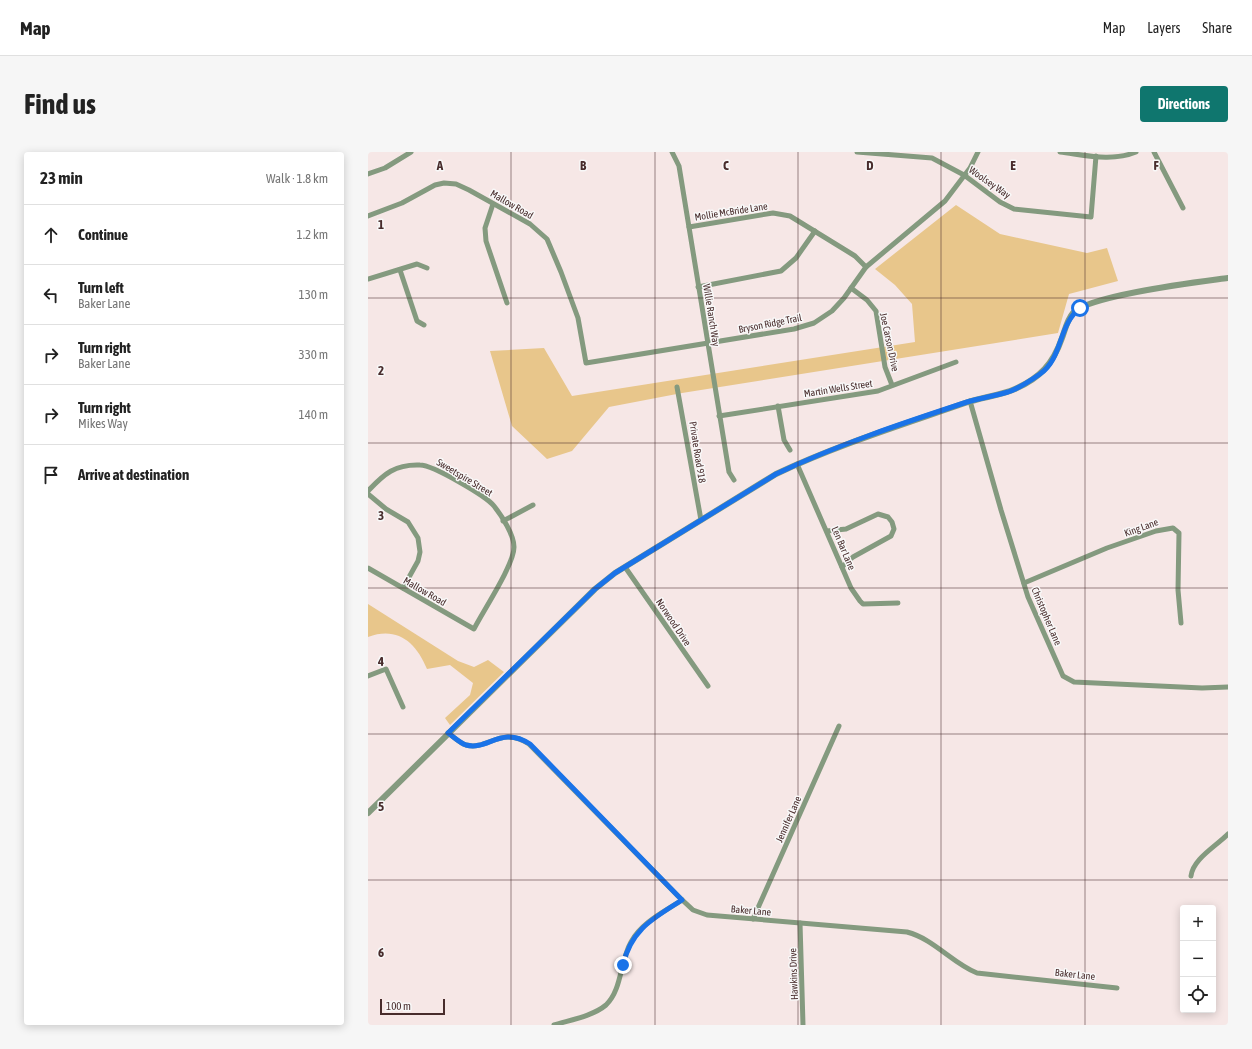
<!DOCTYPE html>
<html lang="en">
<head>
<meta charset="utf-8">
<style>
	:root { --surface:#fff; --page:#f6f6f6; --text:#222; --muted:#767676; --line:#e0e0e0; --accent:#0f766e }
	body { margin:0; font-family:"Asap Condensed",sans-serif; background:var(--page); color:var(--text) }
	.controls { position:absolute; right:12px; bottom:12px; display:grid; overflow:hidden; border-radius:4px; box-shadow:0 2px 10px #0003 }
	.controls button { width:36px; height:36px; display:grid; place-items:center; padding:0; border:0; border-bottom:1px solid var(--line); background:var(--surface); color:var(--text); font:20px sans-serif }
	.scale { position:absolute; left:12px; bottom:10px; width:65px; box-sizing:border-box; padding-left:4px; border:2px solid #482c2c; border-top:0; font-size:11px; line-height:14px; white-space:nowrap; color:#482c2c; -webkit-text-stroke:3px #f8f8f8; paint-order:stroke }
	.stop { position:absolute; width:12px; height:12px; margin:-9px; border:3px solid #1a73e8; border-radius:50%; background:#fff }
	.stop.end { background:#1a73e8; border-color:#fff; box-shadow:0 1px 4px #0008 }
	.list { margin:0; padding:0; list-style:none }
	h2 { display:flex; justify-content:space-between; align-items:center; height:52px; margin:0; padding:0 16px; font-size:17px }
	h2 small { font-size:13px; font-weight:400; color:var(--muted) }
	.list li { display:grid; grid-template-columns:26px 1fr auto; gap:12px; align-items:center; box-sizing:border-box; height:60px; padding:0 16px; border-top:1px solid var(--line) }
	.list b { display:block; font-size:15px; white-space:nowrap }
	.list p { margin:0; font-size:13px; white-space:nowrap; color:var(--muted) }
	.list em { font-size:13px; font-style:normal; color:var(--muted) }
	.icon { flex:none; width:22px; height:22px; fill:none; stroke:currentColor; stroke-width:2; stroke-linecap:round; stroke-linejoin:round }
	.map { position:relative; flex:none; width:860px; height:873px; overflow:hidden; border-radius:4px }
	header { display:flex; align-items:center; gap:24px; box-sizing:border-box; height:56px; padding:0 20px; background:var(--surface); border-bottom:1px solid var(--line) }
	header strong { font-size:19px }
	nav { display:flex; gap:22px; margin-inline-start:auto; font-size:14px }
	.intro { display:flex; align-items:center; justify-content:space-between; box-sizing:border-box; height:96px; padding:0 24px }
	h1 { margin:0; font-size:28px }
	.button { padding:10px 18px; border-radius:4px; background:var(--accent); color:#fff; font-size:14px; font-weight:700 }
	main { display:flex; gap:24px; padding:0 24px }
	aside { flex:1; background:var(--surface); border-radius:4px; box-shadow:0 2px 10px #0003 }
	.map>svg:first-child { display:block }
</style>
</head>
<body>
<header>
<strong>Map</strong>
<nav><a>Map</a><a>Layers</a><a>Share</a></nav>
</header>
<div class="intro"><h1>Find us</h1><a class="button">Directions</a></div>
<main>
<aside>
<h2>23 min<small>Walk · 1.8 km</small></h2>
<ul class="list">
<li><svg class="icon" aria-label="ahead" viewBox="0 0 24 24"><path d="M12 20V5M6 11l6-6 6 6"/></svg><div><b>Continue</b></div><em>1.2 km</em></li>
<li><svg class="icon" aria-label="left" viewBox="0 0 24 24"><path d="M17 20v-9H6M10 6l-5 5 5 5"/></svg><div><b>Turn left</b><p>Baker Lane</p></div><em>130 m</em></li>
<li><svg class="icon" aria-label="right" viewBox="0 0 24 24"><path d="M7 20v-9h11M14 6l5 5-5 5"/></svg><div><b>Turn right</b><p>Baker Lane</p></div><em>330 m</em></li>
<li><svg class="icon" aria-label="right" viewBox="0 0 24 24"><path d="M7 20v-9h11M14 6l5 5-5 5"/></svg><div><b>Turn right</b><p>Mikes Way</p></div><em>140 m</em></li>
<li><svg class="icon" aria-label="arrive" viewBox="0 0 24 24"><path d="M6 21V4h12l-3 4 3 4H6"/></svg><div><b>Arrive at destination</b></div></li>
</ul>
</aside>
<div class="map">
<svg width="860" height="873" viewBox="0 0 860 873">
	<rect width="100%" height="100%" fill="#f6e7e6"/>
	<g fill="#e8c68b">
		<path d="M588 53 632 82 719 101 739 96 750 129 701 142 690 181 314 241 241 255 204 299 179 307 144 274 122 199 176 196 204 244 547 190 544 152 527 133 507 117Z"/>
		<path d="M0 452 90 509 106 515 120 508 136 520 82 573 77 566 102 543 105 531 82 513 59 517C48 490 29 474 0 485Z"/>
	</g>
	<g fill="none" stroke-linecap="round" stroke-linejoin="round">
		<g stroke="#849a7f" stroke-width="5">
			<path d="M304 0 311 14 361 320 366 328"/>
			<path d="M489 0 564 6 596 23 632 50 646 57 723 65 728 4"/>
			<path d="M692 0C717 3 744 10 768 0"/>
			<path d="M786 0 815 56"/>
			<path d="M0 22 17 16 43 0"/>
			<path d="M125 52 117 76 118 89 139 151"/>
			<path d="M0 64 34 51 67 33 76 31 88 32 101 38 162 72 179 87 193 120 210 166 218 211 426 177 446 171 464 159 476 146 498 115 577 49 602 16 610 0"/>
			<path d="M321 75 405 61 422 64 487 104 498 115"/>
			<path d="M32 118 49 169 56 173"/>
			<path d="M0 127 49 112 59 116"/>
			<path d="M330 135 413 119 428 106 447 79"/>
			<path d="M483 136 499 148 508 159 517 215 524 233"/>
			<path d="M309 235 333 368"/>
			<path d="M602 249 633 358 660 445 695 524 706 530 834 536 860 535"/>
			<path d="M410 254 416 288 422 298"/>
			<path d="M351 264 510 239 588 210"/>
			<path d="M429 312 483 436 492 449 495 452 530 451"/>
			<path d="M0 339C16 322 27 312 52 313 65 313 118 344 126 354 134 364 146 383 146 395 146 413 115 459 106 477L0 416"/>
			<path d="M0 342 18 357 40 370 50 386 52 400 50 409 35 436"/>
			<path d="M135 369 165 353"/>
			<path d="M459 379 478 377 510 362 520 365 524 370 526 377 523 384 485 405 474 415"/>
			<path d="M257 415 340 534"/>
			<path d="M656 431 739 396 788 379 805 376 811 381 810 438 813 471"/>
			<path d="M0 524 18 517 35 555"/>
			<path d="M80 581C86 585 91 591 98 593 120 599 133 573 161 592L310 744 325 758 339 763 539 780C566 787 584 811 609 821L749 836"/>
			<path d="M823 724C825 707 847 695 860 682"/>
			<path d="M385 767 471 574"/>
			<path d="M432 771 435 873"/>
			<path d="M186 873C202 868 225 864 238 853 254 838 252 809 263 790 274 770 296 760 314 748"/>
		</g>
		<path stroke="#849a7f" stroke-width="6" d="M0 661 227 437 247 421 408 322C469 293 534 273 597 251 614 245 631 244 647 237 672 226 685 212 694 186 697 178 699 168 705 161 721 143 831 130 860 126"/>
	</g>
	<g fill="none" stroke-linecap="round" stroke-linejoin="round">
		<path stroke="#1a73e8" stroke-width="5" d="M255 813C263 777 286 766 314 748L162 592C133 573 120 599 98 593 92 591 86 585 80 581L227 437 247 421 408 322C469 293 535 271 599 250 612 246 627 244 640 240 652 236 662 229 672 222 695 206 690 173 712 156"/>
	</g>
	<path fill="none" stroke="#482c2c" stroke-width="1" stroke-opacity="0.55" d="M143 0V873M287 0V873M430 0V873M573 0V873M717 0V873M0 146H860M0 291H860M0 436H860M0 582H860M0 728H860"/>
	<g text-anchor="middle" stroke-width="3" stroke-linejoin="round" paint-order="stroke">
		<g font-size="10" fill="#482c2c" stroke="#f8f8f8">
			<text transform="translate(622 30) rotate(35)" y="4">Woolsey Way</text>
			<text transform="translate(144 52) rotate(30)" y="4">Mallow Road</text>
			<text transform="translate(363 59) rotate(-9)" y="4">Mollie McBride Lane</text>
			<text transform="translate(344 163) rotate(81)" y="4">Willie Ranch Way</text>
			<text transform="translate(402 171) rotate(-11)" y="4">Bryson Ridge Trail</text>
			<text transform="translate(522 190) rotate(78)" y="4">Joe Carson Drive</text>
			<text transform="translate(470 236) rotate(-9)" y="4">Martin Wells Street</text>
			<text transform="translate(330 300) rotate(81)" y="4">Private Road 918</text>
			<text transform="translate(97 325) rotate(31)" y="4">Sweetspire Street</text>
			<text transform="translate(773 375) rotate(-20)" y="4">King Lane</text>
			<text transform="translate(476 396) rotate(67)" y="4">Len Bar Lane</text>
			<text transform="translate(57 439) rotate(30)" y="4">Mallow Road</text>
			<text transform="translate(679 464) rotate(67)" y="4">Christopher Lane</text>
			<text transform="translate(306 470) rotate(56)" y="4">Norwood Drive</text>
			<text transform="translate(420 667) rotate(-66)" y="4">Jennifer Lane</text>
			<text transform="translate(383 758) rotate(5)" y="4">Baker Lane</text>
			<text transform="translate(425 822) rotate(-92)" y="4">Hawkins Drive</text>
			<text transform="translate(707 822) rotate(6)" y="4">Baker Lane</text>
		</g>
	</g>
	<g font-size="13" text-anchor="middle" font-weight="bold" fill="#482c2c" stroke="#f8f8f8" stroke-width="3" stroke-linejoin="round" paint-order="stroke">
		<text x="72" y="18">A</text>
		<text x="215" y="18">B</text>
		<text x="358" y="18">C</text>
		<text x="502" y="18">D</text>
		<text x="645" y="18">E</text>
		<text x="788" y="18">F</text>
		<text x="13" y="77">1</text>
		<text x="13" y="223">2</text>
		<text x="13" y="368">3</text>
		<text x="13" y="514">4</text>
		<text x="13" y="659">5</text>
		<text x="13" y="805">6</text>
	</g>
</svg>
<div class="controls">
<button>+</button>
<button>−</button>
<button><svg class="icon" aria-label="locate" viewBox="0 0 24 24"><circle cx="12" cy="12" r="6"/><path d="M12 2v4M12 18v4M2 12h4M18 12h4"/></svg></button>
</div>
<div class="scale">100 m</div>
<div class="stop" style="left:712px;top:156px"></div>
<div class="stop end" style="left:255px;top:813px"></div>
</div>
</main>
</body>
</html>
